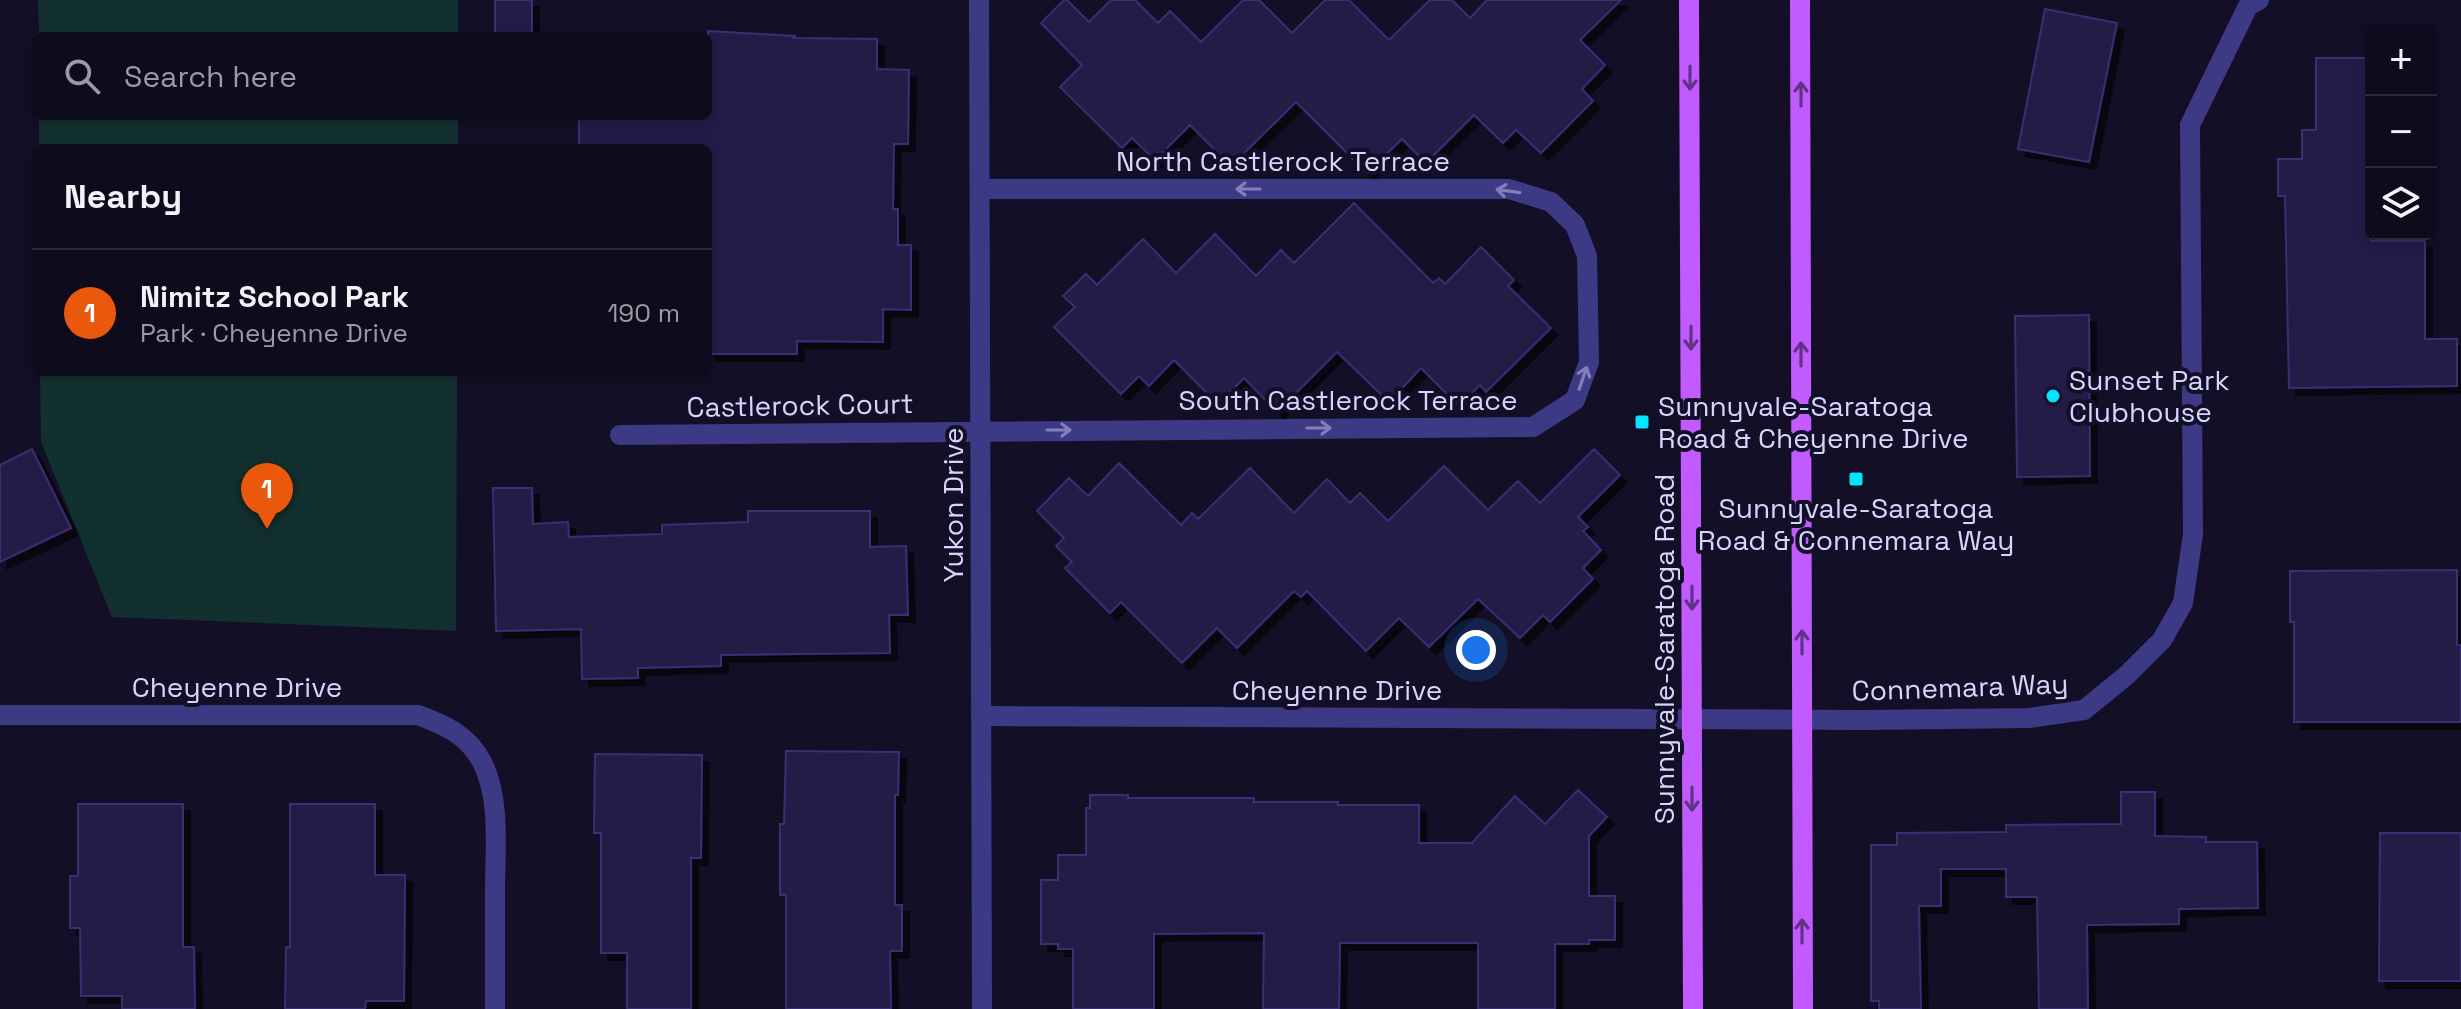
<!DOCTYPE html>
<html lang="en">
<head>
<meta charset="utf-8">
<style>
	:root { --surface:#0e0b1c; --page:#171425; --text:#f1f3f6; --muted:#9b9ba3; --line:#2e2b3b; --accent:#ea580c }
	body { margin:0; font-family:"Space Grotesk",sans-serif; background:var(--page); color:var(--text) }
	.controls { position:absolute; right:24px; top:24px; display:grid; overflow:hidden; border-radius:12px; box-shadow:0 4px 12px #0003 }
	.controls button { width:72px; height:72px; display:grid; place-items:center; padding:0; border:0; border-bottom:2px solid var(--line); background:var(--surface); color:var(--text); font:40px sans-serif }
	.you { position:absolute; left:1476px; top:650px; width:28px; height:28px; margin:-20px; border:6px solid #fff; border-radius:50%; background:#1a73e8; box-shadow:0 0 0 12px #1a73e833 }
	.badge { display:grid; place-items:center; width:52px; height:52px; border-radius:50%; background:var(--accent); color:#fff; font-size:26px; font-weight:700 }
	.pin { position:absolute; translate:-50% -66px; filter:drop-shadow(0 2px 4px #0008) }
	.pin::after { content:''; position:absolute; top:42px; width:28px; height:24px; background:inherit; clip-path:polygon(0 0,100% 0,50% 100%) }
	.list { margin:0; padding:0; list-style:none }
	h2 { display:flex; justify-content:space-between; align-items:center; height:104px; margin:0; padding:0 32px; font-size:34px }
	h2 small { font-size:26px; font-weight:400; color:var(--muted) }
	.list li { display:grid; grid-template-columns:52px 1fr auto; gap:24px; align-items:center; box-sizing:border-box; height:128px; padding:0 32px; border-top:2px solid var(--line) }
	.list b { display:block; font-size:30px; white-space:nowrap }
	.list p { margin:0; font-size:26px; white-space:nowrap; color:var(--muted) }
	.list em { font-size:26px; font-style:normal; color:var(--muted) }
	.icon { flex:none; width:44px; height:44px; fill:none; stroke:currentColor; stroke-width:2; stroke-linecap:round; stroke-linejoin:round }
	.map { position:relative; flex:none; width:2461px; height:1009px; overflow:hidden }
	.search { position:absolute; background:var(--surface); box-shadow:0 4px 12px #0003; left:32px; top:32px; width:680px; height:88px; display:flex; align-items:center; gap:20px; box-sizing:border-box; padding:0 28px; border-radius:12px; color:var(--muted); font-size:30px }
	.panel { position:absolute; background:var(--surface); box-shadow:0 4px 12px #0003; left:32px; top:144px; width:680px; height:232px; border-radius:12px }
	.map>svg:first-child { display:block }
</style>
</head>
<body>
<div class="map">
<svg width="2461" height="1009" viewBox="0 0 2461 1009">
	<defs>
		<filter id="shadow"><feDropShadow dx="7" dy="7" stdDeviation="0" flood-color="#0009"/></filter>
	</defs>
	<rect width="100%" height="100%" fill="#130f26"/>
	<g fill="#12302f">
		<path d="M38 0H458V36H39Z"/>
		<rect x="39" y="116" width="419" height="32"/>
		<path d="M40 372H457L456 631 112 617 41 442Z"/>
	</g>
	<g fill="#241b47" stroke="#3b2d73" stroke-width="2" filter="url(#shadow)">
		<rect x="495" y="0" width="37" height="36"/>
		<path d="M1064 0H1067L1089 22 1111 0H1135L1158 23 1170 11 1201 42 1243 0H1259L1292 33 1325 0H1349L1389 40 1430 0H1452L1470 18 1487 0H1621L1580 40 1605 65 1582 89 1593 101 1541 153 1516 130 1503 143 1474 115 1426 163 1402 139 1367 173 1296 102 1231 166 1190 125 1155 160 1132 138 1122 148 1060 87 1082 65 1041 23Z"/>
		<path d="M2045 9 2117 23 2089 162 2018 149Z"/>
		<path d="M708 31 795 36 794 38 877 39V69L909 70 908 144H894L893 209H898V245H911V310L883 309V342L797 341V354H708V148H579V116H708Z"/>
		<path d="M2316 58H2371V241H2425V339H2457V386L2289 388 2285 196H2278V159H2302V130H2316Z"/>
		<path d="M1354 203 1433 283 1439 278 1445 284 1481 247 1514 280 1508 286 1551 328 1486 392 1480 385 1459 406 1421 368 1389 402 1337 352 1277 412 1244 378 1218 404 1174 360 1149 386 1139 376 1121 394 1054 327 1075 307 1063 296 1086 274 1097 285 1143 239 1176 273 1215 234 1256 276 1281 250 1294 263Z"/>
		<path d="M2089 315 2090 476 2017 477 2015 316Z"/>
		<path d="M32 449 71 528 0 562V465Z"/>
		<path d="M1594 449 1620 475 1578 517 1588 527 1583 531 1601 550 1583 568 1593 579 1550 622 1543 615 1520 638 1478 599 1429 647 1399 618 1366 651 1307 591 1301 597 1294 591 1237 648 1217 628 1182 663 1121 602 1110 613 1065 568 1072 562 1056 546 1064 538 1037 511 1069 478 1088 496 1119 463 1181 525 1192 513 1198 519 1250 468 1294 513 1327 479 1350 503 1360 493 1388 521 1444 466 1488 510 1518 481 1540 503Z"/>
		<path d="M493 488H532L533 524 568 522 569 537 662 534V525L748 522V511H870V547L906 546 908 615H889L890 653 721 655V666L638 668V678L582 679 581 629 496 631Z"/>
		<path d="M2457 570V645H2461V722H2294V622H2290V571Z"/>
		<path d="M786 751 899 752 898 795H895V905H902V951H890L891 1009H786V895H780V824H784Z"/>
		<path d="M595 754 702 755 701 858H691V1009H627V953H601V833H594Z"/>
		<path d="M1578 790 1607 817 1589 836V896H1615V940H1589V944H1555V1009H1478V943H1340L1339 1009H1263L1264 933 1154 934V1009H1073V949H1058V944H1041V880H1058V855H1086V808H1090V795H1128V798H1254V802H1338V805H1419V843H1472L1515 796 1545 824Z"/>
		<path d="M2121 792H2155V836L2206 837V842H2257L2258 908 2179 909V924L2087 925 2088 1009H2039L2037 897H2006V869H1941V906H1919L1921 1009H1879V1001H1871V845H1897V833L2006 832V825L2121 824Z"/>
		<path d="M78 804H183V947H194L195 1009H122V996H81L80 928H70V876H78Z"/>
		<path d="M290 804H375V875H405L404 1001H366L365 1009H285L286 947H290Z"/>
		<path d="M2380 833H2461V981H2379Z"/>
	</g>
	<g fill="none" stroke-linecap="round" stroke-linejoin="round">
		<g stroke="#3d3a85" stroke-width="20">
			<path d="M979 0 982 1009"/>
			<path d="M620 435 1533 427 1575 400 1589 362 1587 256 1575 225 1551 202 1509 189H980"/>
			<path d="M0 715H418C445 725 468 735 482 762 501 799 495 850 495 891 495 930 495 970 495 1009"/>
			<path d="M981 716 1864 720 2029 718 2084 710 2127 675 2162 640 2183 603 2193 534 2190 125 2248 6 2259 0"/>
		</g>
		<g stroke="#c25bff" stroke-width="20">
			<path d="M1689 0 1693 1009"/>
			<path d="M1800 0 1803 1009"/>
		</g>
	</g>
	<defs><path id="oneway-shaft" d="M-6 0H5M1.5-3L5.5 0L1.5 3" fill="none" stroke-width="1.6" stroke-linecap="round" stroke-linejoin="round" transform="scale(2)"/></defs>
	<g stroke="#623188">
		<use href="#oneway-shaft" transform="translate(1690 78) rotate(90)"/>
		<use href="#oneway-shaft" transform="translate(1801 94) rotate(-90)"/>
		<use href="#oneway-shaft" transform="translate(1691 338) rotate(90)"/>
		<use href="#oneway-shaft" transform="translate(1801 354) rotate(-90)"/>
		<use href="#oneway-shaft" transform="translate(1692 598) rotate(90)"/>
		<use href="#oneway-shaft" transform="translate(1802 642) rotate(-90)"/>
		<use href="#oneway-shaft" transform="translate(1692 799) rotate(90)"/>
		<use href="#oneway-shaft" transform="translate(1802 931) rotate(-90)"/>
	</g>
	<g stroke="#837fbc">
		<use href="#oneway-shaft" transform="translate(1248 189) rotate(180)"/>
		<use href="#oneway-shaft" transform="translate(1508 191) rotate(-172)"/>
		<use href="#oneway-shaft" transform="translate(1583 378) rotate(-71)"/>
		<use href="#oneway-shaft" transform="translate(1319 428)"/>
		<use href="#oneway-shaft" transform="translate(1059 430)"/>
	</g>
	<g fill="#00e5ff" stroke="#130f26" stroke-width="3">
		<circle cx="2053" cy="396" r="8"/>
		<rect x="1634" y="414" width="16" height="16" rx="4"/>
		<rect x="1848" y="471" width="16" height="16" rx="4"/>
	</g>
	<g text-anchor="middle" stroke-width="8" stroke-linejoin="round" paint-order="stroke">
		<g font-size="28" fill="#d9d4ff" stroke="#130f26">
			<text x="1283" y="171">North Castlerock Terrace</text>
			<text x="1348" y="410">South Castlerock Terrace</text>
			<text transform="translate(800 405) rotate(-1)" y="10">Castlerock Court</text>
			<text transform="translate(953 505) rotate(-90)" y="10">Yukon Drive</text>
			<text transform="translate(1664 649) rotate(-90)" y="10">Sunnyvale-Saratoga Road</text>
			<text x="237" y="697">Cheyenne Drive</text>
			<text transform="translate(1960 687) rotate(-2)" y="10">Connemara Way</text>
			<text x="1337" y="700">Cheyenne Drive</text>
		</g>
		<g font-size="28" fill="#d9d4ff" stroke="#130f26" text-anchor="start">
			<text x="2069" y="390">Sunset Park<tspan x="2069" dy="32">Clubhouse</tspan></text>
			<text x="1658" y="416">Sunnyvale-Saratoga<tspan x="1658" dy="32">Road &amp; Cheyenne Drive</tspan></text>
			<text x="1856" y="518" text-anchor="middle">Sunnyvale-Saratoga<tspan x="1856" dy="32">Road &amp; Connemara Way</tspan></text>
		</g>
	</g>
</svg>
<div class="controls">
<button>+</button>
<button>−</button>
<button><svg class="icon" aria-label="layers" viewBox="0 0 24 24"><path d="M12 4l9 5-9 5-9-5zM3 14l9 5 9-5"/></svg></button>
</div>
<div class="you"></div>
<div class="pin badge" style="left:267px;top:529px">1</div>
<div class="search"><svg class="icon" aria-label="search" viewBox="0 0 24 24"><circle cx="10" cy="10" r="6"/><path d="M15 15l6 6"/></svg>Search here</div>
<section class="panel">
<h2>Nearby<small></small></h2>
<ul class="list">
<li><span class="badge">1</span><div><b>Nimitz School Park</b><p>Park · Cheyenne Drive</p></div><em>190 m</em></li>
</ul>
</section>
</div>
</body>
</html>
